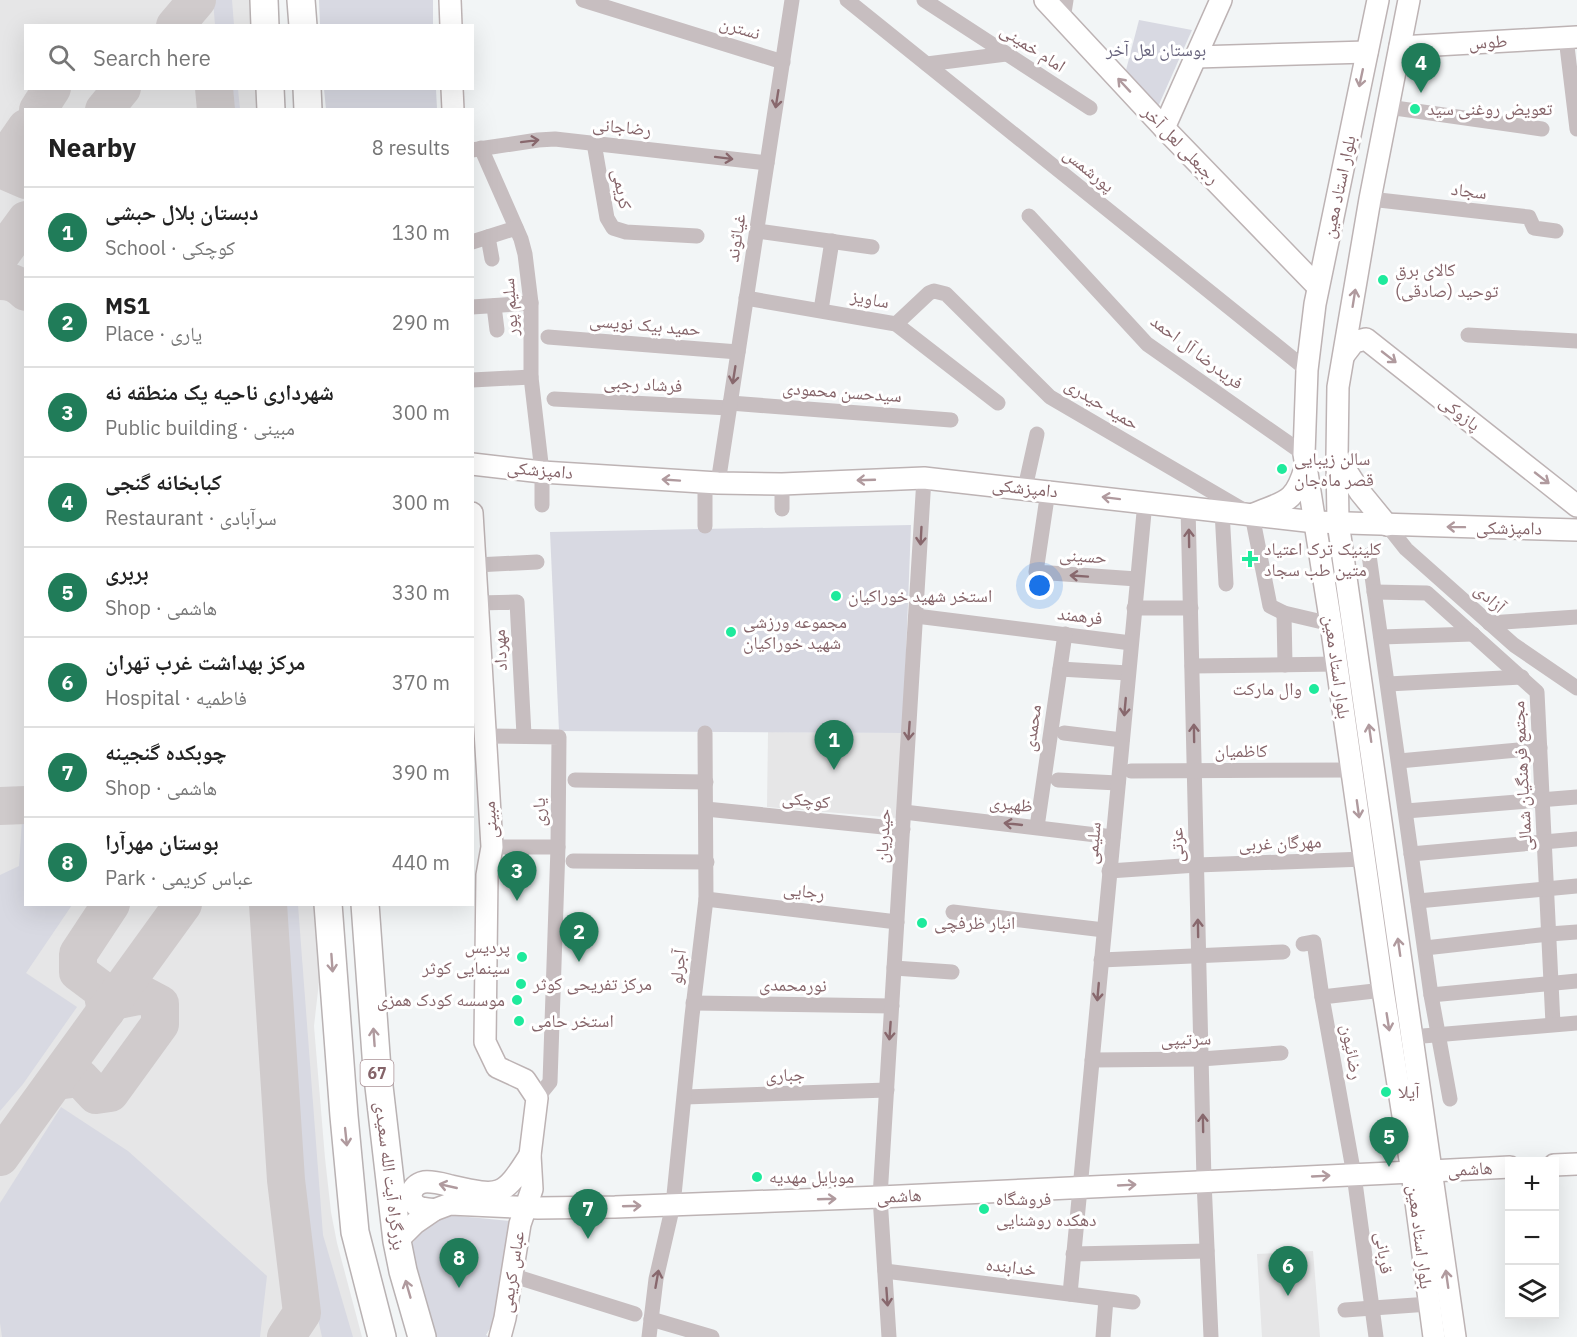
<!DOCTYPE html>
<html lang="en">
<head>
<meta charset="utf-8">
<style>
	:root { --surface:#fff; --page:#f2f2f2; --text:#222; --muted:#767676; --line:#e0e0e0; --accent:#207c59 }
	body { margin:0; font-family:"IBM Plex Sans","Noto Naskh Arabic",sans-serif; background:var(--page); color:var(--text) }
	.controls { position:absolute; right:18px; bottom:18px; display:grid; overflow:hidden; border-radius:0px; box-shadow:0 6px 24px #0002 }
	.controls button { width:54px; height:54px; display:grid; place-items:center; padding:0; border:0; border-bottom:2px solid var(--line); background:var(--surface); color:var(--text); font:30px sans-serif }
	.you { position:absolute; left:1040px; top:586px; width:21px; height:21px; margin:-15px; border:4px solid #fff; border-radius:50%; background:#1a73e8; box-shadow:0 0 0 9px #1a73e833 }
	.badge { display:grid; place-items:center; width:39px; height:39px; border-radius:50%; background:var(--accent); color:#fff; font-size:20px; font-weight:700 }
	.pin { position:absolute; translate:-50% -50px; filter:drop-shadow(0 2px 3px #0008) }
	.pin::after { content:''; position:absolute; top:32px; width:21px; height:18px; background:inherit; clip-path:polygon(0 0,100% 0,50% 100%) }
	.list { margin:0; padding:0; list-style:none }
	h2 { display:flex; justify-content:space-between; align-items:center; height:78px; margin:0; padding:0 24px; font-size:26px }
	h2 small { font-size:20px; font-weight:400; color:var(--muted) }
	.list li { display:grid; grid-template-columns:39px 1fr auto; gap:18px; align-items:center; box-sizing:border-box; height:90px; padding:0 24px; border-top:2px solid var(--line) }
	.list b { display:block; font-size:22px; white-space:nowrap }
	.list p { margin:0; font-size:20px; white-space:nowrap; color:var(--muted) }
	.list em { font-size:20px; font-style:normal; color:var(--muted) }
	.icon { flex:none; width:33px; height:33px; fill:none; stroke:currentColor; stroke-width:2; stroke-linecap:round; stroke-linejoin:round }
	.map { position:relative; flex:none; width:1577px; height:1337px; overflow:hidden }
	.search { position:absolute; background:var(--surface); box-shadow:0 6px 24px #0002; left:24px; top:24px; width:450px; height:66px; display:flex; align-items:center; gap:15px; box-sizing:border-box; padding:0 21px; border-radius:0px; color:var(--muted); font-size:22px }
	.panel { position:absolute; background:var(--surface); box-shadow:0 6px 24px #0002; left:24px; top:108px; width:450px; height:798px; border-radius:0px }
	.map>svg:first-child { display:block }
</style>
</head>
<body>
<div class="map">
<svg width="1577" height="1337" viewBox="0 0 1577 1337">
	<rect width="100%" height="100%" fill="#f2f5f6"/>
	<g fill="#e6e6e7">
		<path d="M0 0H255L257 25 26 26V88L262 89 263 109 26 110V904L320 905 323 947 314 1026 325 1158 331 1212 337 1243 362 1337H0Z"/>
		<path d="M768 732 903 733 897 818 767 807Z"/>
		<path d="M1313 1251 1320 1337H1262L1257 1254Z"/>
	</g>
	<g fill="#d8d9e2">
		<path d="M213 0H232L234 25H215Z"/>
		<path d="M319 0H433V25H320Z"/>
		<path d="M1139 20 1192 30 1157 109 1125 74Z"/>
		<path d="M219 89H238L240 109H221Z"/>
		<path d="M324 89H436L437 109H326Z"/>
		<path d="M911 525 903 733 559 731 550 532Z"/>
		<path d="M22 821H26V904L72 905 26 973 77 1007 23 1084 0 1111V875L19 866Z"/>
		<path d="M276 905H298L323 1235 353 1337H322L304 1256 287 1104Z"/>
		<path d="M61 1107 128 1151 267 1276 260 1337H2L0 1323V1203Z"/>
		<path d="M448 1215 510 1221 495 1320 486 1335 490 1337H433L410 1256 412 1244 424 1226 427 1228Z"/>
	</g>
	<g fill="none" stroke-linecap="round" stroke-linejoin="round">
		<g stroke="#d0cbcc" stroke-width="38">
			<path d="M175 26 197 0"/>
			<path d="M214 88 216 110"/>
			<path d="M38 110 52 88"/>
			<path d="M104 110 122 88"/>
			<path d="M26 128 4 160 5 171 26 180"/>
			<path d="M0 256 26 220"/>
			<path d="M0 281C11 281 18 284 26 292"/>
			<path d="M0 806 26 805"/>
			<path d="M268 904 286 1180 302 1313 286 1337"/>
			<path d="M106 1011 102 990 78 972V954L111 904"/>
			<path d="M56 1081 80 1078 96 1095 110 1093 160 1024V1004L143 995 113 1001"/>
			<path d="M0 1157 183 904"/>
		</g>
		<defs>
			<g id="secondary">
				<path d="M450 0 451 26"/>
				<path d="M1045 0 1164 128 1318 287"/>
				<path d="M1378 0 1315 304 1307 370 1304 454 1331 624 1383 990 1412 1172 1434 1337"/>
				<path d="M1409 0 1370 199 1338 387 1337 456 1338 522 1455 1337"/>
				<path d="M1400 47 1577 37"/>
				<path d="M1196 57 1367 52"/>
				<path d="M452 88 453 110"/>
				<path d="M1164 128 1221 0"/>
				<path d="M1344 355 1354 342 1366 339 1577 506"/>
				<path d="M1338 458 1360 492 1387 525"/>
				<path d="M472 464 542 472 718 483 782 484 924 478 1315 522 1577 530"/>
				<path d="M472 513 492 847 487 875 485 1042 497 1067 525 1080 537 1098 530 1155 532 1189 520 1224 505 1318 500 1337"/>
				<path d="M1254 514C1285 501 1295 503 1305 468"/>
				<path d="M1554 1165 1577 1164"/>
				<path d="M1431 1171 1510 1167"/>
				<path d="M434 1210C430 1209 425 1209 421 1208 406 1203 409 1185 424 1182 433 1181 443 1184 451 1186 500 1197 503 1198 530 1155"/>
				<path d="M397 1241 415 1223 434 1210 450 1204 538 1208 615 1207 880 1197 1412 1172"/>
			</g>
			<g id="highway">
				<path d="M264 0 265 26"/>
				<path d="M301 0 303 26"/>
				<path d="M270 88 271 110"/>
				<path d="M307 88 308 110"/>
				<path d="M328 904 344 1116 355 1232 382 1337"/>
				<path d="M365 904 377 1069 397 1241 403 1271 422 1337"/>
			</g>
		</defs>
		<use href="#secondary" stroke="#bdb3b4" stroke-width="24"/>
		<use href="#highway" stroke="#b9b2b3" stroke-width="30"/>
		<g stroke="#c7bec0" stroke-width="15">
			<path d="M583 0 783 62"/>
			<path d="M847 0 1307 370"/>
			<path d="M924 0 1090 108"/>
			<path d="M1063 19 1066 0"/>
			<path d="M1566 38 1577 129"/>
			<path d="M927 64 1006 54"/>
			<path d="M1388 107 1542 129"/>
			<path d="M594 143 607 218 613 228 626 232 697 236"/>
			<path d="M481 148 521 239 525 254 531 303V377L542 472V505"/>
			<path d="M472 150 538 140 555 139 767 163"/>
			<path d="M1370 199 1529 217 1534 228 1556 231"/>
			<path d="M1029 216 1147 344 1304 454"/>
			<path d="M757 231 872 247"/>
			<path d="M488 237 492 259"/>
			<path d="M472 242 516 228"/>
			<path d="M746 298 896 324 998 403"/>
			<path d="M494 306 497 330"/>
			<path d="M472 307 531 303"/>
			<path d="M821 310 832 241"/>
			<path d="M896 324 929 293 934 291 946 294 1050 397 1252 515 1270 606 1284 613 1331 624"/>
			<path d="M1468 335 1577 341"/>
			<path d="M548 337 738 352"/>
			<path d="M472 380 531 377"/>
			<path d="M554 399 729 408"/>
			<path d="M730 403 951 420"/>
			<path d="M705 482V526"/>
			<path d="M718 483 792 0"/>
			<path d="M1025 488 1037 434"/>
			<path d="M1048 491 1036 572 1137 579"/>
			<path d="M1188 507 1204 1181 1211 1337"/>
			<path d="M782 509V484"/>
			<path d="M1222 511 1226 584"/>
			<path d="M1387 525 1406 549 1514 645 1577 688"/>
			<path d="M1369 555 1431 995 1450 1099"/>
			<path d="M476 565 537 562"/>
			<path d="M1374 592 1427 593 1537 692 1553 1024"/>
			<path d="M478 603 517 602 524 735"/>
			<path d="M1134 608H1191"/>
			<path d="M1284 613 1285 665"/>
			<path d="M916 616 1131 643"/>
			<path d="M1489 623 1577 617"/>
			<path d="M1381 637 1473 634"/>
			<path d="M1192 666 1337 664"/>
			<path d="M1060 669 1128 673"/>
			<path d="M1388 684 1522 677"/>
			<path d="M1064 733 1122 740"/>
			<path d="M485 736 559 737 558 847 550 1082 537 1098"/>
			<path d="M1399 761 1540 748"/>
			<path d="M1131 771 1352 770"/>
			<path d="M575 780 706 782"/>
			<path d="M1058 780 1118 783"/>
			<path d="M706 809 903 829"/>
			<path d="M1406 811 1577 797"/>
			<path d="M904 812 1113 837"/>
			<path d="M1037 827 1065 634"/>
			<path d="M492 847H558"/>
			<path d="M1411 854 1577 839"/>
			<path d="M573 861 707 862"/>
			<path d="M1109 871 1197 865 1365 859"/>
			<path d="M706 899 897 922"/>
			<path d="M1418 901 1577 886"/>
			<path d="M953 912 1104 930"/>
			<path d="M1303 944 1314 942 1322 997"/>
			<path d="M1425 948 1549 934 1577 932"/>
			<path d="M1101 960 1283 952"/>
			<path d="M894 968 952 972"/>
			<path d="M1431 995 1577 981"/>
			<path d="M693 1003 892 1006"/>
			<path d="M1411 1037 1577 1023"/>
			<path d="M1092 1060 1201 1059 1281 1053"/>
			<path d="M685 1097 887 1090"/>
			<path d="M1073 1254 1207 1251"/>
			<path d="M885 1271 1133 1302"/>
			<path d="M511 1275 635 1314"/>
			<path d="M1070 1294 1145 502"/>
			<path d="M1345 1310 1429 1304"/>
			<path d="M651 1319 712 1337"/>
			<path d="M649 1337 656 1279 673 1205 692 1016 706 899 705 733"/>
			<path d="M889 1337 880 1197 924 478"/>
			<path d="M1103 1337 1106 1299"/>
			<path d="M1376 1337 1354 1175 1322 997 1383 990"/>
		</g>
		<use href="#secondary" stroke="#fff" stroke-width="21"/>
		<use href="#highway" stroke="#fff" stroke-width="27"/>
	</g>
	<defs><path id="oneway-shaft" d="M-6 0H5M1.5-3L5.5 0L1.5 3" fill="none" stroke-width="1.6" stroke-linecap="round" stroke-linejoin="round" transform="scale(1.5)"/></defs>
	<g stroke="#b09a9e">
		<use href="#oneway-shaft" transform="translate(1361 78) rotate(102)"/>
		<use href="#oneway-shaft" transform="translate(1124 85) rotate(-133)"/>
		<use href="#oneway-shaft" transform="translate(1354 298) rotate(-81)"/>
		<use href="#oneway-shaft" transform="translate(1389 357) rotate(38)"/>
		<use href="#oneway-shaft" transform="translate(1542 478) rotate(38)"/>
		<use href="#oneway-shaft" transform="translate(671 480) rotate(-176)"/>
		<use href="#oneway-shaft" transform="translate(866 480) rotate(178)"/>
		<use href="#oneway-shaft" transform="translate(1111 498) rotate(-173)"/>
		<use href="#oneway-shaft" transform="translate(1456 527) rotate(-179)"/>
		<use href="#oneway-shaft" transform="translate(1370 733) rotate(-98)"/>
		<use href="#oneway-shaft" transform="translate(1358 809) rotate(82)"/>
		<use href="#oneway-shaft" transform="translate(1399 947) rotate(-98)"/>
		<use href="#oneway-shaft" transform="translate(332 963) rotate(86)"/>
		<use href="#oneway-shaft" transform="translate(1388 1022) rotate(81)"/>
		<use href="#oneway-shaft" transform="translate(374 1037) rotate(-94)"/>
		<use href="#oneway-shaft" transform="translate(346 1137) rotate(84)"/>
		<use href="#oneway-shaft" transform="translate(1321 1176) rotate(-3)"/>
		<use href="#oneway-shaft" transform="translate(1127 1185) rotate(-3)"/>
		<use href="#oneway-shaft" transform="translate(448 1186) rotate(-167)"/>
		<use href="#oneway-shaft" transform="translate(827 1199) rotate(-2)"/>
		<use href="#oneway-shaft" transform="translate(632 1206) rotate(-2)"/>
		<use href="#oneway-shaft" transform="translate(1447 1279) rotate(-98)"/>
		<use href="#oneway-shaft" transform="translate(408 1289) rotate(-106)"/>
	</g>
	<g stroke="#88686d">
		<use href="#oneway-shaft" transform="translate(777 99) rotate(99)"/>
		<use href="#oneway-shaft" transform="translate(530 141) rotate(-7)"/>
		<use href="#oneway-shaft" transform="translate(724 158) rotate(7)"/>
		<use href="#oneway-shaft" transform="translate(734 375) rotate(99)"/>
		<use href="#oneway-shaft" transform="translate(921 536) rotate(93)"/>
		<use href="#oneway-shaft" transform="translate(1189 538) rotate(-91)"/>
		<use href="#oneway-shaft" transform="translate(1079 576) rotate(-176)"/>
		<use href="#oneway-shaft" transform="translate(1125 707) rotate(95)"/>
		<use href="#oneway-shaft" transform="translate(909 731) rotate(94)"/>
		<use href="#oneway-shaft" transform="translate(1194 733) rotate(-91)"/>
		<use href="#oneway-shaft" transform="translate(1013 824) rotate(-174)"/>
		<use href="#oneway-shaft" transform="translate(1198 928) rotate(-91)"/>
		<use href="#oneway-shaft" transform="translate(1098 992) rotate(95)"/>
		<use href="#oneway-shaft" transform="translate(890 1031) rotate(94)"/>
		<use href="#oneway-shaft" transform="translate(1203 1123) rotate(-91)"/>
		<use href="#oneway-shaft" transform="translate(657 1279) rotate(-80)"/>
		<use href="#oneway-shaft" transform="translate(887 1297) rotate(86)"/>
	</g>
	<g fill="#1eea9c" stroke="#fff" stroke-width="2">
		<circle cx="1415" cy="109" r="6"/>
		<circle cx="1383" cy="280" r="6"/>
		<circle cx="1282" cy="469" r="6"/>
		<path d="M1247 550h6v6h6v6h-6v6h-6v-6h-6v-6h6z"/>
		<circle cx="836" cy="596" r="6"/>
		<circle cx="731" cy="632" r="6"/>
		<circle cx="1314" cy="689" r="6"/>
		<circle cx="922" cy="923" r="6"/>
		<circle cx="522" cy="957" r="6"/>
		<circle cx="521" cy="984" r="6"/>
		<circle cx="517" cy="1000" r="6"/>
		<circle cx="519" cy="1021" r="6"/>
		<circle cx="1386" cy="1092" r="6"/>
		<circle cx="757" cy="1177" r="6"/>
		<circle cx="984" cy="1209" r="6"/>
	</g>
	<g text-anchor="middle" stroke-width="6" stroke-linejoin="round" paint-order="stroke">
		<rect fill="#fff" stroke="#aa9296" stroke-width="1.5" x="360.5" y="1060" width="33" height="26" rx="4.5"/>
		<g font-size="16" font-weight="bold" fill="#856469">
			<text x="377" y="1079">67</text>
		</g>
		<g font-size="18" fill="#856469" stroke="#fff">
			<text transform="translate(740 28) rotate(17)" y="6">نسترن</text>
			<text transform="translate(1488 42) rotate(-3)" y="6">طوس</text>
			<text transform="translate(1033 48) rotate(33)" y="6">امام خمینی</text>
			<text transform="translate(622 127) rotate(6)" y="6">رضاجانی</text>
			<text transform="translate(1181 145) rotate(46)" y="6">رجبعلی لعل آخر</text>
			<text transform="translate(1089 170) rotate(39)" y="6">پورشمس</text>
			<text transform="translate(1339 187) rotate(-78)" y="6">بلوار استاد معین</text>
			<text transform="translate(622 189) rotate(79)" y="6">کریمی</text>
			<text transform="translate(1469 191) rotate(7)" y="6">سجاد</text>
			<text transform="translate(736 238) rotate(-81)" y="6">غیاثوند</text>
			<text transform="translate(870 299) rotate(10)" y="6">ساویز</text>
			<text transform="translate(510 307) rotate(-94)" y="6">سلیم پور</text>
			<text transform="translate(645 325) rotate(5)" y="6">حمید بیک نویسی</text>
			<text transform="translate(1197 352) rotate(37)" y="6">فریدرضا آل احمد</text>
			<text transform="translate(643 384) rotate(3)" y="6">فرشاد رجبی</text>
			<text transform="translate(842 392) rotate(4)" y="6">سیدحسن محمودی</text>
			<text transform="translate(1102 404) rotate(31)" y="6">حمید حیدری</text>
			<text transform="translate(1460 413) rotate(38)" y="6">پازوکی</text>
			<text transform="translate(540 470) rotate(5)" y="6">دامپزشکی</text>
			<text transform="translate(1025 488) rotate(6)" y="6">دامپزشکی</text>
			<text transform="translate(1509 528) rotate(1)" y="6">دامپزشکی</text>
			<text transform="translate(1083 556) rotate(4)" y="6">حسینی</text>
			<text transform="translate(1490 598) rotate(42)" y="6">آزادی</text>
			<text transform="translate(1080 616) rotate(7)" y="6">فرهمند</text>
			<text transform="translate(500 650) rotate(-93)" y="6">مهرداد</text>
			<text transform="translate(1337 667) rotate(82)" y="6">بلوار استاد معین</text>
			<text transform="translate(1032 728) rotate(-82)" y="6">محمدی</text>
			<text x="1241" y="757">کاظمیان</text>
			<text transform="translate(1522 776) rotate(-93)" y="6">مجتمع فرهنگیان شمالی</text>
			<text transform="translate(806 800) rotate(6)" y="6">کوچکی</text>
			<text transform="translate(1011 804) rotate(6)" y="6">ظهیری</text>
			<text transform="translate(539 812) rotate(-90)" y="6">یاری</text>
			<text transform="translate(490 820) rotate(-94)" y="6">مبینی</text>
			<text transform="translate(883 836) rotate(-87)" y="6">حیدریان</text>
			<text transform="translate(1093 843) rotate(-85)" y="6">سلیمی</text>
			<text transform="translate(1280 843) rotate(-2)" y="6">مهرگان غربی</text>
			<text transform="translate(1177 845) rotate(-91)" y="6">عزتی</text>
			<text transform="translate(804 891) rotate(7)" y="6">رجایی</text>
			<text transform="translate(678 967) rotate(-83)" y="6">آجرلو</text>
			<text transform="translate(793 985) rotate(1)" y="6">نورمحمدی</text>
			<text transform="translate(1186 1039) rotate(-1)" y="6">سرتیپی</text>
			<text transform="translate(1352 1052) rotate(80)" y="6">رضائیون</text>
			<text transform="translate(785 1075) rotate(-2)" y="6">جباری</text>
			<text transform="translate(1470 1169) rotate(-3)" y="6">هاشمی</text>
			<text transform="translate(390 1176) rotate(83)" y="6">بزرگراه آیت الله سعیدی</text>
			<text transform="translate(899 1196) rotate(-3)" y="6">هاشمی</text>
			<text transform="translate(1420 1237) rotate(83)" y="6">بلوار استاد معین</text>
			<text transform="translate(1384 1253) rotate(83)" y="6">قربانی</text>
			<text transform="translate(1011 1267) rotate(7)" y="6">خدابنده</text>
			<text transform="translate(512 1272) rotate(-81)" y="6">عباس کریمی</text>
		</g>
		<g font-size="18" fill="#67637c" stroke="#fff">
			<text x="1156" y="56">بوستان لعل آخر</text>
		</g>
		<g font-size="18" fill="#856469" stroke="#fff" text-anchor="start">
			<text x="1427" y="115">تعویض روغنی سید</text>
			<text x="1395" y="276">کالای برق<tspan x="1395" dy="21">توحید (صادقی)</tspan></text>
			<text x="1294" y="465">سالن زیبایی<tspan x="1294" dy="21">قصر ماه‌جان</tspan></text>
			<text x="1264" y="555">کلینیک ترک اعتیاد<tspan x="1264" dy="21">متین طب سجاد</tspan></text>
			<text x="848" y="602">استخر شهید خوراکیان</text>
			<text x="743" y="628">مجموعه ورزشی<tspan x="743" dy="21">شهید خوراکیان</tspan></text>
			<text x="1302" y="695" text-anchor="end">وال مارکت</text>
			<text x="934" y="929">انبار ظرفچی</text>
			<text x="510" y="953" text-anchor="end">پردیس<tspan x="510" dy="21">سینمایی کوثر</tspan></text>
			<text x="533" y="990">مرکز تفریحی کوثر</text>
			<text x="505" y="1006" text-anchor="end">موسسه کودک همزی</text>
			<text x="531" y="1027">استخر حامی</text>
			<text x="1398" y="1098">آیلا</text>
			<text x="769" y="1183">موبایل مهدیه</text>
			<text x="996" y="1205">فروشگاه<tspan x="996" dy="21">دهکده روشنایی</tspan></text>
		</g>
	</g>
</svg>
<div class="controls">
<button>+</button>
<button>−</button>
<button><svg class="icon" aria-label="layers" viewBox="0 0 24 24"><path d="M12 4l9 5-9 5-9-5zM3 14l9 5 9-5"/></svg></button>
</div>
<div class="you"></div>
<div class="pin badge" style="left:834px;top:770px">1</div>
<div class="pin badge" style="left:579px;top:962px">2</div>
<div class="pin badge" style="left:517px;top:901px">3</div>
<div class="pin badge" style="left:1421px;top:93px">4</div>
<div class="pin badge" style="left:1389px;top:1167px">5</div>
<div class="pin badge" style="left:1288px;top:1296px">6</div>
<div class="pin badge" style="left:588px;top:1239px">7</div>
<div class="pin badge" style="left:459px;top:1288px">8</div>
<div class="search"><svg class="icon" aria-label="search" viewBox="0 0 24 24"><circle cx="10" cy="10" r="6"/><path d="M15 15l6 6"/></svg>Search here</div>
<section class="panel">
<h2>Nearby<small>8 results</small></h2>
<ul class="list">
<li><span class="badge">1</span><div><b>دبستان بلال حبشی</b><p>School · کوچکی</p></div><em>130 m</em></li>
<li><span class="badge">2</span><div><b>MS1</b><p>Place · یاری</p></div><em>290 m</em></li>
<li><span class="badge">3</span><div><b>شهرداری ناحیه یک منطقه نه</b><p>Public building · مبینی</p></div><em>300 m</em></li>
<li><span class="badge">4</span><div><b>کبابخانه گنجی</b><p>Restaurant · سرآبادی</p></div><em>300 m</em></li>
<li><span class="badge">5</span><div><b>بربری</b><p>Shop · هاشمی</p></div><em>330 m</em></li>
<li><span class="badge">6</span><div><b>مرکز بهداشت غرب تهران</b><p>Hospital · فاطمیه</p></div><em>370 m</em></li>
<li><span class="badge">7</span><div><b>چوبکده گنجینه</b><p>Shop · هاشمی</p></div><em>390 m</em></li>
<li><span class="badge">8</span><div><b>بوستان مهرآرا</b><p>Park · عباس کریمی</p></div><em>440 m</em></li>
</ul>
</section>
</div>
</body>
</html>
